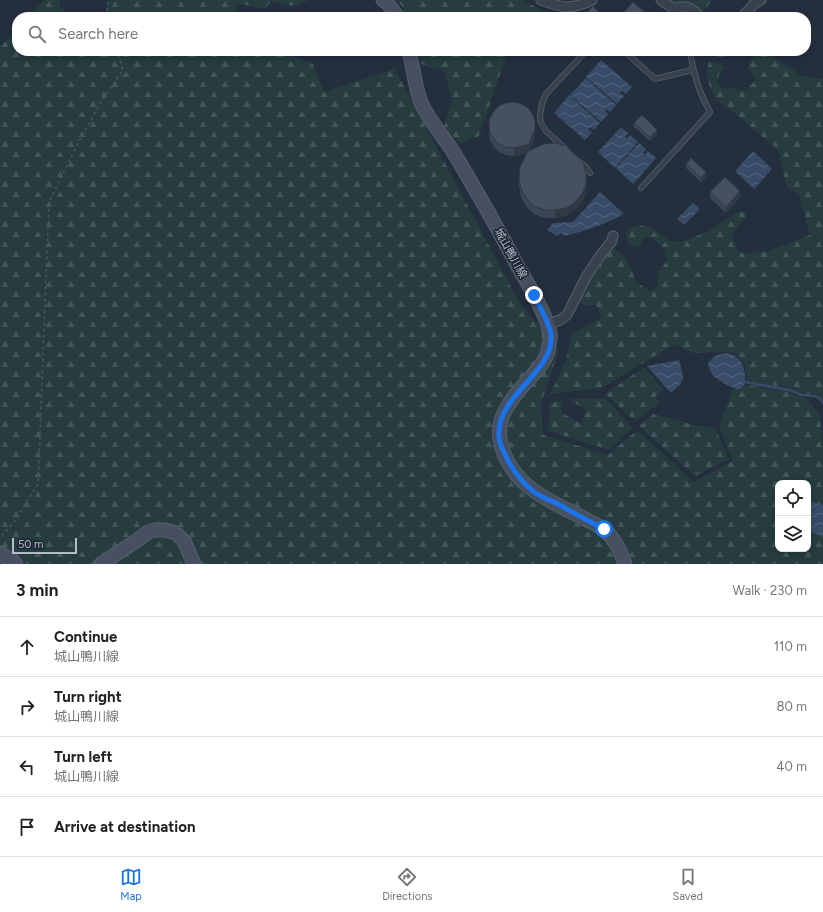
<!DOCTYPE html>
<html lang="en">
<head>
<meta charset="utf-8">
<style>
	:root { --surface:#fff; --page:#f2f2f2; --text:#222; --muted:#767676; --line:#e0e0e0; --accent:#1a73e8 }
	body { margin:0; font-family:Figtree,"Noto Sans JP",sans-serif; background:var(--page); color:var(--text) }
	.controls { position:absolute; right:12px; bottom:12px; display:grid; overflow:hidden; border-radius:8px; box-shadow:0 2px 6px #0003 }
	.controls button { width:36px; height:36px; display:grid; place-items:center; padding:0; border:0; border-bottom:1px solid var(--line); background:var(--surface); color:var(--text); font:20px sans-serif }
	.scale { position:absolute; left:12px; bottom:10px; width:65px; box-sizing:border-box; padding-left:4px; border:2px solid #b4bcc9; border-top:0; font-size:11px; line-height:14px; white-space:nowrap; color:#b4bcc9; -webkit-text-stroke:3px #1d2633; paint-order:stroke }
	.stop { position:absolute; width:12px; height:12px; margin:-9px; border:3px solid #1a73e8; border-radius:50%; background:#fff }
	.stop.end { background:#1a73e8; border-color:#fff; box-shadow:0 1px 4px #0008 }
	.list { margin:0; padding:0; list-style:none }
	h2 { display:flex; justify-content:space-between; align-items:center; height:52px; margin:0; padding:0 16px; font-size:17px }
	h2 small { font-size:13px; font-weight:400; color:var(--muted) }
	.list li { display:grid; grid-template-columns:26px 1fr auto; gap:12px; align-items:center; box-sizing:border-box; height:60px; padding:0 16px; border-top:1px solid var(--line) }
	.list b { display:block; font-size:15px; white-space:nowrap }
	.list p { margin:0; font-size:13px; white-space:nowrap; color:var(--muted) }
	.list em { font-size:13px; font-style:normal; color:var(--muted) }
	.icon { flex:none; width:22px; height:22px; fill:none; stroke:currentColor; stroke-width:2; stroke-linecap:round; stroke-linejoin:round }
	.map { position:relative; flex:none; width:823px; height:564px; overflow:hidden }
	.search { position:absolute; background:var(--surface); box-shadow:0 2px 6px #0003; left:12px; right:12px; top:12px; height:44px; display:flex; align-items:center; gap:10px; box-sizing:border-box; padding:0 14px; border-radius:16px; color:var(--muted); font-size:15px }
	.sheet { height:292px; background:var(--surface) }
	nav { display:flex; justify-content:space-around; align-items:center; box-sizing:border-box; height:56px; border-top:1px solid var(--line); background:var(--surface); font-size:11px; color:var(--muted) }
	nav a { display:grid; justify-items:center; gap:2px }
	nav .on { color:var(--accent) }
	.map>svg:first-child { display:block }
</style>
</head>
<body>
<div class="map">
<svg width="823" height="564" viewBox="0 0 823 564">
	<defs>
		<pattern id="forest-firs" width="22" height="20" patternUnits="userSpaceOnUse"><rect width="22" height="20" fill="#263c3f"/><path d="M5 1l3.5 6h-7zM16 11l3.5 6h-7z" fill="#435659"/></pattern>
		<pattern id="water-waves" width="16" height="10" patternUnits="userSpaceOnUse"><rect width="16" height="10" fill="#394c67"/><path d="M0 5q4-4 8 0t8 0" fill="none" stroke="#53647b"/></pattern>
	</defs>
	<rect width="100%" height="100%" fill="#242f3e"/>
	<g fill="url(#forest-firs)">
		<path d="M44 0H60V6L70 17H29Z"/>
		<path d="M109 0H309L293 6 271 1 265 9 237 3 236 17H105Z"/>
		<path d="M395 0H523L546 13V17H406L403 7Z"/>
		<path d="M669 0H712L703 12 685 2 674 3Z"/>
		<path d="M17 30V51H280L313 64 324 92 395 69 519 302 559 350 541 404 543 435 608 455 637 430 694 482 733 461 719 426 733 389 739 390 747 385 783 390 807 399 820 415 823 450V505L812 502 808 503V483H778V549H808V531L823 537V564H0V47Z"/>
		<path d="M417 51H508L479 136 460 143 444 127 452 99 444 71 421 64Z"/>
		<path d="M754 56H772L802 76 823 79V401L816 395 802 393 789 387 751 384 747 382 745 365 736 354 727 352 692 353 675 344 601 388 550 394 566 361 572 334 601 318 596 305 585 306 579 300 606 254 614 248 626 258 636 281 650 292 658 285V272L667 261 665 249 651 237 643 239 638 248 627 244 626 233 636 225 650 227 668 240 681 242 707 232 739 211 745 212V217L737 227 732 236 737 250 745 254 768 251 810 235 799 194 787 188 778 150 735 113 717 100 711 91 706 72 709 62H717L725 67 719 74 718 83 723 89 734 88 745 91 756 80 748 68Z"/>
		<path d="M644 367 664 390 655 397 660 403 635 421 605 394Z"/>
		<path d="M605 398 633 428 609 450 548 431 550 402 561 401 562 413 580 423 587 411 569 399Z"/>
		<path d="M653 414 695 425 715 428 729 459 695 476 639 426Z"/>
	</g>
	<g fill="url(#water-waves)">
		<path d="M601 60 632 87 626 94 622 91 620 93 624 96 617 104 586 77Z"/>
		<path d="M586 78 616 105 610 112 606 109 605 111 608 114 601 122 570 95Z"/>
		<path d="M569 95 600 123 594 130 590 127 588 129 592 132 585 140 554 113Z"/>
		<path d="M621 127 628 133 625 137 627 138 630 135 638 142 615 168 598 152Z"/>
		<path d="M639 143 646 149 643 153 645 155 648 151 656 158 633 184 616 168Z"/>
		<path d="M753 151 772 169 754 189 735 171Z"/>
		<path d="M600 192 624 214C605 224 586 231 565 236L561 233 557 236 547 230 553 223 573 222Z"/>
		<path d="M693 203 700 209 684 225 677 219Z"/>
		<path d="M727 353C742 356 746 369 745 383L742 388 738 390C725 383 710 379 708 364 712 356 719 354 727 353Z"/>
		<path d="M679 360C684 380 687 379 671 393L647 366Z"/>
		<path d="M812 502 823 505V537L808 531V503Z"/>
	</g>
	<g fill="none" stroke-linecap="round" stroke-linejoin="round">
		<path stroke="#394c67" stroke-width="2.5" d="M744 382 790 390 802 395 815 396 820 399 823 403"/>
		<defs>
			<g id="service">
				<path d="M674 9 681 17"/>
				<path d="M624 51 655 79 692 70"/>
				<path d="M566 149 546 131 541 123 540 117 542 103 546 94 586 51"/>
				<path d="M580 162 587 168 590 173"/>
				<path d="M641 188 710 112C699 93 693 73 690 51"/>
			</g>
			<g id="minor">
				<path d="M541 0C561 8 572 10 592 0"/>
				<path d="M661 0 674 9C684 5 693 7 699 17"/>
				<path d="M742 17 754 4 761 0"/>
				<path d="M718 51H724"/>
				<path d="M547 325 560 320 567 315 586 277 600 256 612 241 613 236"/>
			</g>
			<g id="secondary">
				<path d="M383 0 388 4 398 17"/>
				<path d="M409 51C413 67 415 85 420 100 428 120 443 135 454 153 476 190 497 227 517 265 528 284 545 311 550 333 551 336 550 341 549 345 548 359 538 369 529 379 504 406 489 427 508 462 524 492 557 504 585 519 591 522 599 525 604 530 616 539 620 551 625 564"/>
				<path d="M0 553 16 564"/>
				<path d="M101 564 139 539 148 532 154 530H165L176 533 184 541 194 564"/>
			</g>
		</defs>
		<use href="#service" stroke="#565f6c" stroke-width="6"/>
		<use href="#minor" stroke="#565f6c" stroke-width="11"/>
		<use href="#secondary" stroke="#565f6c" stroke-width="15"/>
		<g stroke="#44595c" stroke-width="1.5" stroke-dasharray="3 3" stroke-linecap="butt">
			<path d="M107 17 108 0"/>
			<path d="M2 536 14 522 38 484 49 202 77 145 101 102 123 70 117 51"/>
		</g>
		<use href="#service" stroke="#38414e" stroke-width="4.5"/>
		<use href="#minor" stroke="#38414e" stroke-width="9"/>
		<use href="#secondary" stroke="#465061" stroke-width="13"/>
	</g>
	<g fill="#3b4654">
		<path d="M634 123 657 134 650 141 634 127Z"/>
		<path d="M489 126 535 137 530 150 586 181V192L582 202 575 210 566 216 555 218H544L534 214 526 206 521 197 519 186V178L527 153 514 156 506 155 499 152 494 147 490 141 489 134Z"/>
		<path d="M686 164 706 177 701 182 686 168Z"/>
		<path d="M710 192 740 197 726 213 710 198Z"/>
	</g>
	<g fill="#303945">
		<path d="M535 122V137L529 152 514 156V148Z"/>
		<path d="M657 130V134L650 141V137Z"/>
		<path d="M706 172V177L701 182V178Z"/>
		<path d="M586 173V192L582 202 575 210 566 216 555 218V210Z"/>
		<path d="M740 191V197L726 213V207Z"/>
	</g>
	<g fill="#455162" stroke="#303945">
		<path d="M633 2 650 17H621L620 16Z"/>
		<path d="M593 6 603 17H582Z"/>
		<path d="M514 102 522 104 528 108 533 115 535 122V129L529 144 514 148 506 147 499 144 494 139 490 133 489 126 490 118 494 111 499 106 506 103Z"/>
		<path d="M642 115 657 130 650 137 634 123Z"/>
		<path d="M555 143 566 146 583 162 586 173V184L582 194 575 202 566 208 555 210H544L534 206 526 198 521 189 519 178 520 167 528 151 544 144Z"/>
		<path d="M691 158 706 172 701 178 686 164Z"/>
		<path d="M725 177 740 191 726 207 710 192Z"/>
	</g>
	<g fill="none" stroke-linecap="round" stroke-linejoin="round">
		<path stroke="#1a73e8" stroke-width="5" d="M534 295C538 303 550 325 551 334 555 371 501 393 499 431 498 439 501 447 505 454 511 469 522 482 534 492 541 497 549 500 556 503 572 512 588 521 604 529"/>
	</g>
	<g text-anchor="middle" stroke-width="3" stroke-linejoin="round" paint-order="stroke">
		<g font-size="11" fill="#b4bcc9" stroke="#1d2633">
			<text transform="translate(511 253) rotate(61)" y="4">城山鴨川線</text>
		</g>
	</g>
</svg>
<div class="controls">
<button><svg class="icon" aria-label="locate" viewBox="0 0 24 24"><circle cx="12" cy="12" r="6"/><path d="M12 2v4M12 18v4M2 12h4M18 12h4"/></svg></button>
<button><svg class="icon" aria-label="layers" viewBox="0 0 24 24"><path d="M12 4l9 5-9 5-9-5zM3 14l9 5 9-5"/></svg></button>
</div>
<div class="scale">50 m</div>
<div class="stop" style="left:604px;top:529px"></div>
<div class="stop end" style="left:534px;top:295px"></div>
<div class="search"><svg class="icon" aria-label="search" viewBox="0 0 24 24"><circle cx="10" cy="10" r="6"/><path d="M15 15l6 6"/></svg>Search here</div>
</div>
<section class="sheet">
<h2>3 min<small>Walk · 230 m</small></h2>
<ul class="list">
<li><svg class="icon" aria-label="ahead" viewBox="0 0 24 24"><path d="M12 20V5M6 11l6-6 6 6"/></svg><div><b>Continue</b><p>城山鴨川線</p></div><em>110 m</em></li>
<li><svg class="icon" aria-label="right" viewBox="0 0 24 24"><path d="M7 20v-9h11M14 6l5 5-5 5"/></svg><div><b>Turn right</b><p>城山鴨川線</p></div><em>80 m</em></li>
<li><svg class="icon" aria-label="left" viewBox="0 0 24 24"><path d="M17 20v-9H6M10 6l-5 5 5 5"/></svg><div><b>Turn left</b><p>城山鴨川線</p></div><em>40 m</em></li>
<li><svg class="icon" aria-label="arrive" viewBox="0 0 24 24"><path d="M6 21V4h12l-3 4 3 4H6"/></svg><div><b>Arrive at destination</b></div></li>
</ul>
</section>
<nav>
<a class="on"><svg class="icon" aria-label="map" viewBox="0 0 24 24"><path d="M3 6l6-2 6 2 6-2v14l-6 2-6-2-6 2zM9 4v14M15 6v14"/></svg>Map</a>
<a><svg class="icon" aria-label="directions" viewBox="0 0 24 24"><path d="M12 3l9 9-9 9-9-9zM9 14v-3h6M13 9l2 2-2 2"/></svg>Directions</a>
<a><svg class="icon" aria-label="saved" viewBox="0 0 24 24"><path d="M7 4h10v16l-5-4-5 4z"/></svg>Saved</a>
</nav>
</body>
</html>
